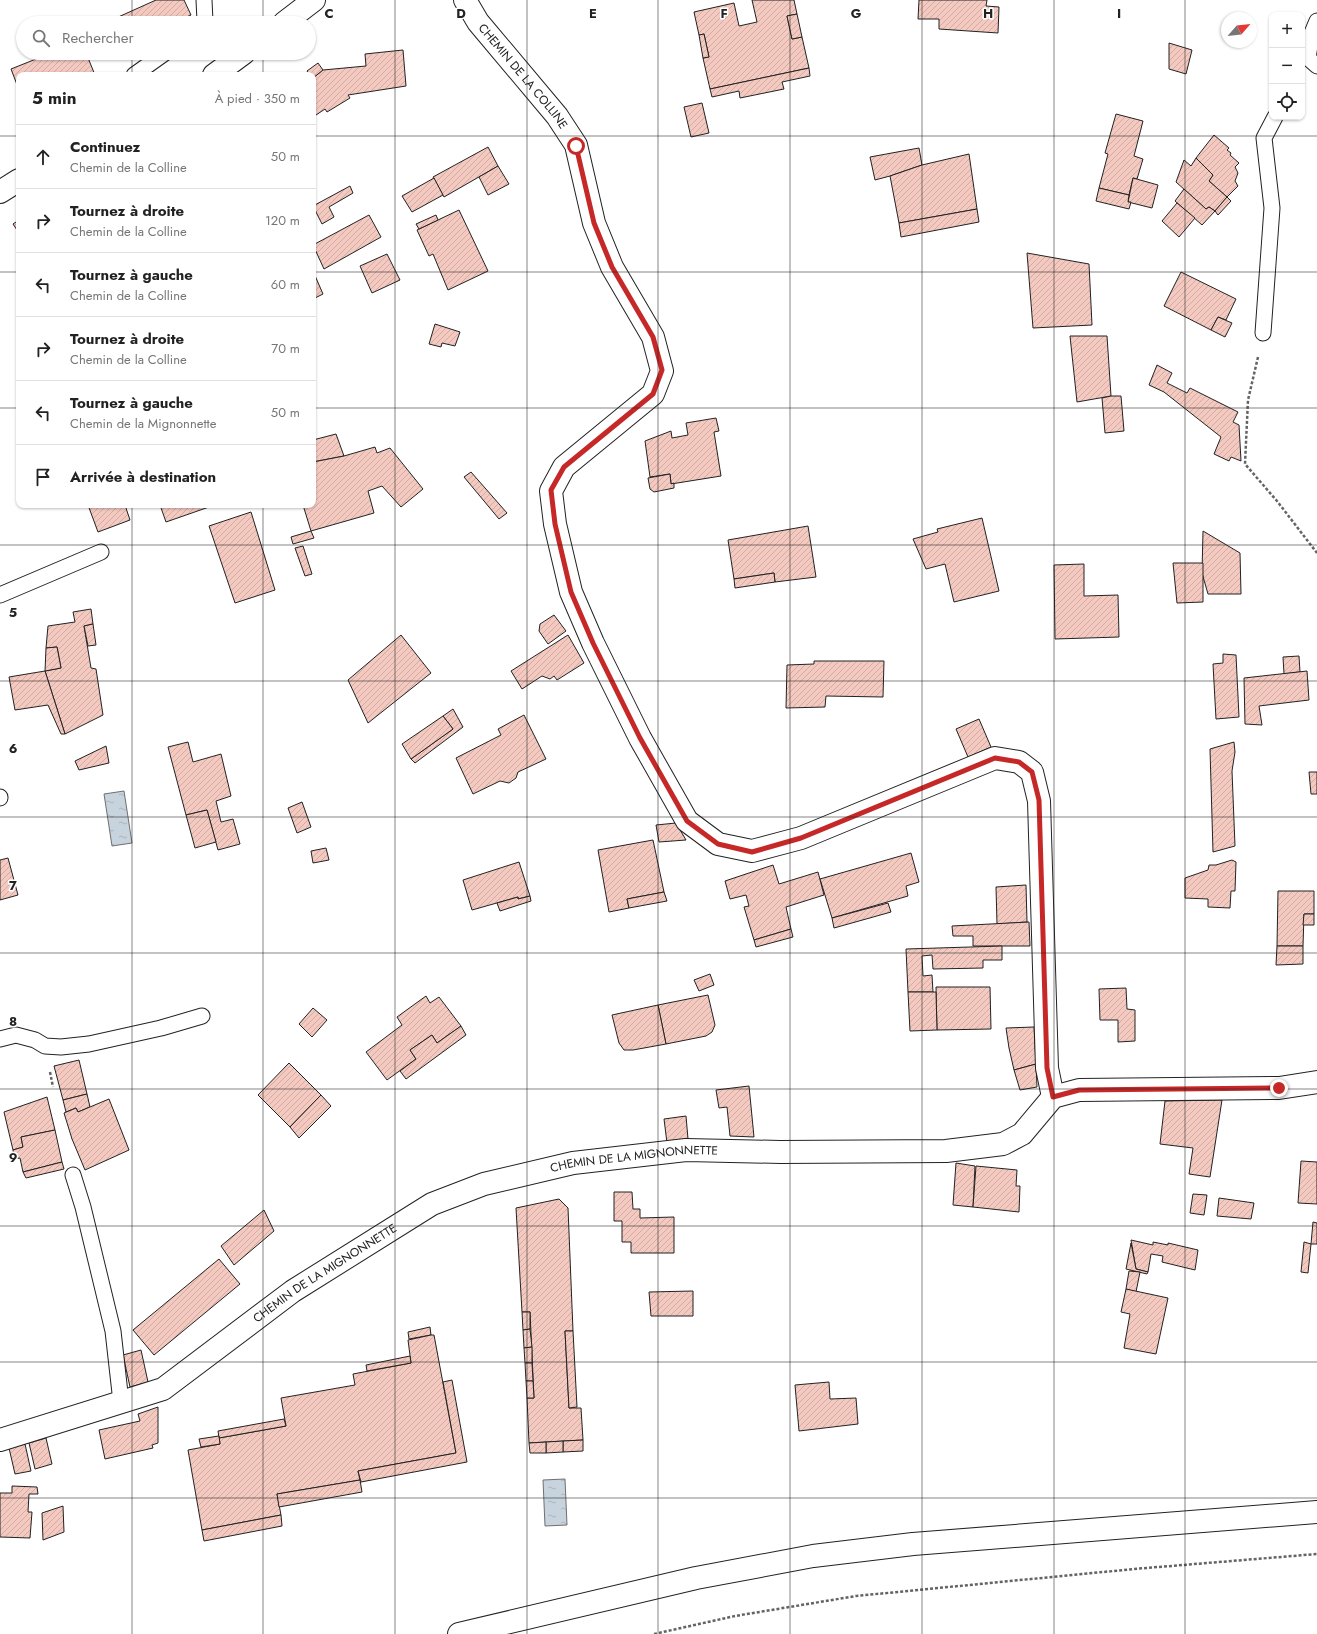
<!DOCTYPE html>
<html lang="fr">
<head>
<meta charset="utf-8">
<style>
	:root { --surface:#fff; --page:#f2f2f2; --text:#222; --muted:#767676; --line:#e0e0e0 }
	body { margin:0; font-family:Jost,sans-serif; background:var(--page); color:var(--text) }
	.controls { position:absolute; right:12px; top:12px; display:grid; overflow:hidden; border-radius:8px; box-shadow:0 1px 3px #0004 }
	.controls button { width:36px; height:36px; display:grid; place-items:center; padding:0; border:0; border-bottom:1px solid var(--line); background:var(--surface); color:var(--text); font:20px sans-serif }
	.compass { position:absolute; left:1221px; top:12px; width:36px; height:36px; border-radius:50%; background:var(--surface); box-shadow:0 1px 3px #0004; rotate:62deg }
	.stop { position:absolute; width:12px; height:12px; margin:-9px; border:3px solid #c62828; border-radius:50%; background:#fff }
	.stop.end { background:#c62828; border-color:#fff; box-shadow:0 1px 4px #0008 }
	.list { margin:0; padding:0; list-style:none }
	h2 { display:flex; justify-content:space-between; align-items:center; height:52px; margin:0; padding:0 16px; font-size:17px }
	h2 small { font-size:13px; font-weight:400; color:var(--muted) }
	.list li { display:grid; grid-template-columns:26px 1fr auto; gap:12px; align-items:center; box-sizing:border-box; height:64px; padding:0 16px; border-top:1px solid var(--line) }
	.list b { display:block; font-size:15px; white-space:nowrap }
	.list p { margin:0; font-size:13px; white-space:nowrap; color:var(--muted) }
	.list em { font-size:13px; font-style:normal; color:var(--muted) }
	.icon { flex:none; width:22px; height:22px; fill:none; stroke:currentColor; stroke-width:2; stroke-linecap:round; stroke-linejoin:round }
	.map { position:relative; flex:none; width:1317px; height:1634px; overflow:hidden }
	.search { position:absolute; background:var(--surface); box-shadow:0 1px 3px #0004; left:16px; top:16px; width:300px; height:44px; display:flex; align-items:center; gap:10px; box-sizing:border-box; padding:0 14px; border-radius:22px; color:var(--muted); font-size:15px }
	.panel { position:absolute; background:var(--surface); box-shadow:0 1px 3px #0004; left:16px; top:72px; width:300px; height:436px; border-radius:8px }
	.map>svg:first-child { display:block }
</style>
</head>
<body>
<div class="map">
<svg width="1317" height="1634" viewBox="0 0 1317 1634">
	<defs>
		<pattern id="water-ripples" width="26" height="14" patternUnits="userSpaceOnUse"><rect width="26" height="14" fill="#c7d3dd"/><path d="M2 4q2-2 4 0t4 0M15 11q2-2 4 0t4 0" fill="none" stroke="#abb5bd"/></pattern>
		<pattern id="building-hatch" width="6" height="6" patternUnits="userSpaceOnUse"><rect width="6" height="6" fill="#f3c9c0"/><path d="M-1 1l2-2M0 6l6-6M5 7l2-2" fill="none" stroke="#d0aca5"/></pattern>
	</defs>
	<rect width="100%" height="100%" fill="#fff"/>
	<g fill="url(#water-ripples)" stroke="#6f6f6f">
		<path d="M124 791 132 843 112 846 104 794Z"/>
		<path d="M565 1479 567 1525 545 1526 543 1480Z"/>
	</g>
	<g fill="url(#building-hatch)" stroke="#222">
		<path d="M156 0H184L191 15 174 23H105Z"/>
		<path d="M752 0H794L797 14 787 16 792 39 802 37 809 68 710 89 703 58 709 57 704 34 699 35 694 12 734 3 739 26 757 22Z"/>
		<path d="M919 0H987L986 6 999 7 998 33 939 29V19H918Z"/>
		<path d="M797 14 802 37 792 39 787 16Z"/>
		<path d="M704 34 709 57 703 58 699 35Z"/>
		<path d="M1169 43 1192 50 1186 74 1169 69Z"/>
		<path d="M403 50 406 86 348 95 350 98 327 112 325 109 313 117V78L323 70 366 66 365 54Z"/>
		<path d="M51 53H86L95 75H19V90L11 69Z"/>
		<path d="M318 63 323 70 313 78V75H310L307 71Z"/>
		<path d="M809 68 810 76 782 82 784 89 740 98 739 91 712 97 710 89Z"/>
		<path d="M702 103 709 133 691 137 684 107Z"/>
		<path d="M1116 114 1143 121 1134 156 1143 159 1137 179 1133 178 1129 195 1099 188 1108 154 1105 153Z"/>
		<path d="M1214 135 1229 148 1227 150 1231 153 1230 155 1239 163 1235 167 1238 173 1235 181 1238 186 1227 197 1209 181 1213 175 1196 158Z"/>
		<path d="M488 147 498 166 444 197 433 177Z"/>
		<path d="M919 148 922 165 890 176 875 180 870 157Z"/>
		<path d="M969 154 977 209 899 223 890 176 922 165Z"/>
		<path d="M1196 158 1213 175 1209 181 1227 197 1215 211 1209 207 1206 209 1176 182 1184 160 1191 166Z"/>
		<path d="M498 166 509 184 488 195 479 177Z"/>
		<path d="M434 178 443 195 412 212 402 196Z"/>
		<path d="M1133 178 1158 185 1152 208 1128 202Z"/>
		<path d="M350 186 353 193 329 207 334 217 322 224 313 206Z"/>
		<path d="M1099 188 1129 195 1128 202H1131L1129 209 1096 201Z"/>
		<path d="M1184 189 1206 209 1209 207 1215 211 1202 225 1175 201Z"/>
		<path d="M1227 197 1231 201 1218 215 1215 211Z"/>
		<path d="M1177 203 1195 218 1179 237 1162 221Z"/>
		<path d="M977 209 979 222 901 237 899 223Z"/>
		<path d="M459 210 488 271 448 290 433 254 429 256 417 230Z"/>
		<path d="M369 215 381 237 324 269 313 245Z"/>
		<path d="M436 215 438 220 419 229 416 224Z"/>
		<path d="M19 220V233L13 224Z"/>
		<path d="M1027 253 1089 264 1092 325 1033 328Z"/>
		<path d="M387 254 400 280 372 293 360 266Z"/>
		<path d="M313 271 323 294 313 299Z"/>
		<path d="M1181 272 1236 299 1226 320 1218 317 1211 330 1164 306Z"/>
		<path d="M1218 317 1232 323 1225 337 1211 330Z"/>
		<path d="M435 324 460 332 455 346 442 343 441 347 429 344Z"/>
		<path d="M1070 336H1107L1111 396 1077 402Z"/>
		<path d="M1157 365 1172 373 1167 383 1187 393 1190 388 1238 412 1233 422 1239 425 1241 461 1231 457 1229 461 1214 454 1221 437 1164 392 1149 385Z"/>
		<path d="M1111 396H1121L1124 431 1105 433 1102 398Z"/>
		<path d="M716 418 719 431 714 432 721 476 671 484 670 474 650 477 645 441 671 431 672 438 688 435 686 423Z"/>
		<path d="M336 434 344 456 313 462V440Z"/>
		<path d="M375 447 377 453 390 448 423 489 401 507 382 486 368 491 374 513 311 531 303 505H313V462L344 456Z"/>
		<path d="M471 472 507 513 499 519 464 477Z"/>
		<path d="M670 474 671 484 674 483V488L654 492 650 489 648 478Z"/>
		<path d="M88 505H125L130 520 98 532Z"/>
		<path d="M160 505H208L209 507 166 522Z"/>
		<path d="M251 512 275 590 235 603 209 526Z"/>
		<path d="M982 518 999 591 954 602 945 564 926 569 913 539 938 532 937 529Z"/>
		<path d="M808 526 816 577 775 582 774 573 734 579 728 540Z"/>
		<path d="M311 531 314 538 293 544 291 537Z"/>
		<path d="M1203 531 1240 553 1241 594H1208L1202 573Z"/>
		<path d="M303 546 312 574 305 576 295 548Z"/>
		<path d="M1173 563H1203V602L1177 603Z"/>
		<path d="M1084 564V596L1118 595 1119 637 1055 639 1054 565Z"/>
		<path d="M774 573 775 582 735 588 734 579Z"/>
		<path d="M91 609 93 624 84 626 91 668 96 669 103 715 65 734 45 671 61 668 57 647 46 648 48 626 75 622 73 612Z"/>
		<path d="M554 615 566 631 548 644 539 631 540 624Z"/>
		<path d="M93 624 96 645 88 646 84 626Z"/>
		<path d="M401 635 431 673 368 723 348 680Z"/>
		<path d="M568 635 584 663 557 680 554 676 550 679 542 676 522 689 511 671Z"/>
		<path d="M57 647 61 668 45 671 46 648Z"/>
		<path d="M1223 654 1236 655 1239 717 1216 719 1213 664 1223 663Z"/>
		<path d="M1299 656 1300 672 1284 674 1283 657Z"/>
		<path d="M814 661H884L883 697 826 696 825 707 786 708 787 665 814 664Z"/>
		<path d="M45 671 65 734H61L48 705 15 710 9 677Z"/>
		<path d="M1307 671 1309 700 1259 706 1262 725 1245 724 1244 678Z"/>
		<path d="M453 709 463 727 415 763 411 759 453 729 443 716Z"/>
		<path d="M524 715 546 759 518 772 516 778 509 783 500 781 473 794 456 758 501 735 498 729Z"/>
		<path d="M443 716 453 729 411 759 402 744Z"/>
		<path d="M979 719 991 747 968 757 956 729Z"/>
		<path d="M188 742 193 762 221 754 231 796 216 801 221 822 233 819 240 844 218 850 207 810 186 815 168 747Z"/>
		<path d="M1234 742 1235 752 1232 771 1235 846 1213 852 1210 749Z"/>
		<path d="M106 746 109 763 79 770 75 761Z"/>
		<path d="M1309 772H1317V794H1311Z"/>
		<path d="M302 802 311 827 297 833 288 808Z"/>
		<path d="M207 810 216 842 195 848 186 815Z"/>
		<path d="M676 823 686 840 659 842 656 825Z"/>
		<path d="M653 840 664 892 627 899 629 908 609 912 598 850Z"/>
		<path d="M326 848 329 860 313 863 311 851Z"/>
		<path d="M911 853 919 882 906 886 908 896 832 918 820 879Z"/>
		<path d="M8 858 18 895 0 900V860Z"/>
		<path d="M1232 860 1236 862 1235 891H1231L1230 908 1208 907V899L1185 898V878L1208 870 1209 865H1216Z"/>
		<path d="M519 862 530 896 518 899V897L472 910 463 880Z"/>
		<path d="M773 865 779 884 818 872 824 895 786 907 791 929 754 940 744 907 749 906 746 895 730 899 725 881Z"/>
		<path d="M1026 885 1027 922 997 924 996 887Z"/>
		<path d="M1278 891H1314V914H1304L1303 946H1277Z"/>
		<path d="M664 892 667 901 629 908 627 899Z"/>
		<path d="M530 896 531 901 500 911 497 903 518 897V899Z"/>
		<path d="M888 903 891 912 834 928 832 918Z"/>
		<path d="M1304 914H1314V925H1303Z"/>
		<path d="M1029 922 1030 946H973V936H953L952 926Z"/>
		<path d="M791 929 793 937 756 947 754 940Z"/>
		<path d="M1002 946V960H983V968L933 969 932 955 922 956 923 976 932 975 933 992H908L906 949Z"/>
		<path d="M1277 946H1303V964L1276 965Z"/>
		<path d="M710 974 714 985 699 991 694 980Z"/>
		<path d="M936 987H990L991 1029 937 1030Z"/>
		<path d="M1126 988 1127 1009 1135 1010V1041L1118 1042V1020H1100L1099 989Z"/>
		<path d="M908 992H936L937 1030 910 1031Z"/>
		<path d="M708 995 715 1025 712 1032 706 1036 666 1044 658 1005Z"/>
		<path d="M426 996 430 1003 439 997 461 1026 437 1043 432 1035 410 1050 416 1059 387 1080 366 1052 402 1025 397 1017Z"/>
		<path d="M658 1005 666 1044 633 1050H624L619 1043 612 1015Z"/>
		<path d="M313 1008 327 1020 312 1037 299 1024Z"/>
		<path d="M461 1026 466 1035 406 1079 400 1071 416 1059 410 1050 432 1035 437 1043Z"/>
		<path d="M1034 1027 1036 1064 1014 1070 1009 1048 1006 1028Z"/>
		<path d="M79 1060 87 1094 63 1100 54 1066Z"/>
		<path d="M289 1063 321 1095 290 1127 258 1095Z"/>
		<path d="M1036 1064 1037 1087 1020 1090 1014 1070Z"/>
		<path d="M749 1086 754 1137 730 1136 727 1107 719 1108 716 1090Z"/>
		<path d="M87 1094 90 1107 78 1112 76 1108 66 1112 63 1100Z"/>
		<path d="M321 1095 331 1106 299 1138 290 1127Z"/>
		<path d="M47 1097 55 1130 21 1137 23 1147 13 1150 4 1112Z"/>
		<path d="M109 1099 129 1150 85 1170 72 1139 64 1113 76 1108 78 1112Z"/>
		<path d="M1222 1100 1210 1177 1189 1174 1193 1148 1160 1144 1165 1101Z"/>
		<path d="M686 1116 688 1139 667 1143 664 1119Z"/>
		<path d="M55 1130 62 1162 23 1172 20 1158 14 1159 13 1150 23 1147 21 1137Z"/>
		<path d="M1301 1161 1317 1162V1204L1298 1203Z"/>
		<path d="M62 1162 64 1169 26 1178 23 1172Z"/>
		<path d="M956 1163 975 1166 973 1207 953 1205Z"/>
		<path d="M976 1166 1017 1170 1016 1186H1020L1019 1212 973 1207Z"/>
		<path d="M614 1192H632L633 1209H640V1218L674 1217V1253H631V1242H622V1221H614Z"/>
		<path d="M1193 1194 1207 1195 1204 1215 1190 1213Z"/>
		<path d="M1219 1198 1254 1203 1251 1219 1217 1216Z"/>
		<path d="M559 1199 568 1208 573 1331H565L569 1408H581L583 1440 529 1443 527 1398H534L530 1312H522L516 1208Z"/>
		<path d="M264 1210 274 1231 234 1265 221 1246Z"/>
		<path d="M1313 1222 1317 1223V1244H1311Z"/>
		<path d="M1131 1240 1153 1245V1242L1168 1245V1243L1198 1250 1195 1270 1162 1262 1163 1256 1151 1254 1148 1272 1136 1269Z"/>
		<path d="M1304 1242 1311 1244 1308 1273 1301 1272Z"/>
		<path d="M1131 1243 1136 1269 1148 1272 1147 1274 1126 1269Z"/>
		<path d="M219 1259 240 1284 154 1355 133 1330Z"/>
		<path d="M1129 1271 1140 1272 1136 1292 1126 1289Z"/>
		<path d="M1126 1289 1168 1298 1156 1354 1124 1348 1130 1314 1121 1312Z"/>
		<path d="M693 1291V1316H651L649 1292Z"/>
		<path d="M522 1312H530V1329L523 1330Z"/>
		<path d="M430 1327 431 1335 409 1339 408 1332Z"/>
		<path d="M530 1329 532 1347 524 1348 523 1330Z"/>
		<path d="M565 1331H573L577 1407 569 1408Z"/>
		<path d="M431 1335H434L456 1453 358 1471 360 1480 277 1494 281 1515 202 1530 188 1450 220 1444 219 1438 286 1426 281 1398 355 1385 353 1374 411 1363 408 1340Z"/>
		<path d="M532 1347V1363H525L524 1348Z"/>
		<path d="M141 1350 148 1382 130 1387 123 1355Z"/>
		<path d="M410 1356 411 1363 367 1371 366 1365Z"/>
		<path d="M525 1363H532L533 1381H526Z"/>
		<path d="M452 1380 467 1462 361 1482 358 1471 456 1453 443 1382Z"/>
		<path d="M526 1381H533L534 1398H527Z"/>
		<path d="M829 1382 830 1399 856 1398 858 1424 799 1431 795 1385Z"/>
		<path d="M158 1407V1443L152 1445 153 1448 105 1459 99 1430 140 1421 138 1414Z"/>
		<path d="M284 1419 286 1426 219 1438 218 1431Z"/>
		<path d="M219 1436 220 1444 201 1447 199 1439Z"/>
		<path d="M46 1438 52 1464 35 1469 29 1443Z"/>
		<path d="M583 1440V1451L563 1452V1441Z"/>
		<path d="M563 1441V1452L546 1453V1442Z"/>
		<path d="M546 1442V1453H530L529 1443Z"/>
		<path d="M25 1444 31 1471 15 1474 9 1448Z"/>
		<path d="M360 1480 362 1492 279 1507 277 1494Z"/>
		<path d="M12 1486 37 1487 38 1494H29L28 1512H32L30 1538 0 1537V1493H12Z"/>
		<path d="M63 1506 64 1532 43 1540 42 1513Z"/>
		<path d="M281 1515 282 1526 204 1541 202 1530Z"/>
	</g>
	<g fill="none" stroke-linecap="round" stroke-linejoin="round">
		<defs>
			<g id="service">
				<path d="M1317 21 1312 33 1308 58 1317 66"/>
				<path d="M203 23 205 21 204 0"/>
				<path d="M134 75 165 53"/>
				<path d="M1263 333 1272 208 1264 138 1275 117"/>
				<path d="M0 595 101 552"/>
				<path d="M0 797V798"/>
				<path d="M0 1039 16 1035 35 1040 45 1046 61 1047 89 1044 161 1028 202 1016"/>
				<path d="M73 1175 83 1207 113 1331 121 1402"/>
			</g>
			<g id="minor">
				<path id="s1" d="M465 0 478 22 557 116 576 145 594 223 612 267 653 337 662 371 653 394 564 467 551 491 555 524 571 592 593 643 640 738 687 821 718 844 752 851 801 838 995 758 1019 762 1032 772 1039 801 1047 1068 1053 1097"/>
				<path d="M284 23 314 0"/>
				<path d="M214 75 244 53"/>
				<path d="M0 192 19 180"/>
				<path id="s2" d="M0 1440 163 1389 293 1291 432 1204 484 1184 573 1163 686 1150 780 1152 946 1151 1003 1144 1022 1134 1053 1097 1079 1090 1279 1088 1317 1082"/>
			</g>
			<path id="secondary" d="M459 1634 696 1578 813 1556 913 1544 1317 1512"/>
		</defs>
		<use href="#service" stroke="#222" stroke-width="17"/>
		<use href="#minor" stroke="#222" stroke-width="24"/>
		<use href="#secondary" stroke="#222" stroke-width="24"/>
		<g stroke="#646464" stroke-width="2.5" stroke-dasharray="3 2" stroke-linecap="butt">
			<path d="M1258 357 1248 400 1245 464 1277 501 1317 553"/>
			<path d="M50 1072 53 1087"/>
			<path d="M654 1634 735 1616 856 1596 1134 1569 1317 1554"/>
		</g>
		<use href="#service" stroke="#fff" stroke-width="15"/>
		<use href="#minor" stroke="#fff" stroke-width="22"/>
		<use href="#secondary" stroke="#fff" stroke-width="22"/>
	</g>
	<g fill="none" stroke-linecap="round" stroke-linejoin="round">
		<path stroke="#c62828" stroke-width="5" d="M576 146 594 223 612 267 653 337 662 370 653 394 564 467 551 490 555 524 571 592 593 643 640 738 687 821 718 844 752 852 801 838 995 758 1019 762 1032 772 1039 800 1047 1068 1053 1097 1079 1090 1279 1088"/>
	</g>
	<path fill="none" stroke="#222" stroke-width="1" stroke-opacity="0.55" d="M132 0V23M263 0V23M395 0V1634M527 0V1634M658 0V1634M790 0V1634M922 0V1634M1054 0V1634M1185 0V1634M132 53V75M263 53V75M0 136H19M313 136H1317M0 272H19M313 272H1317M0 408H19M313 408H1317M132 505V1634M263 505V1634M0 545H1317M0 681H1317M0 817H1317M0 953H1317M0 1089H1317M0 1226H1317M0 1362H1317M0 1498H1317"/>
	<g text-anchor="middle" stroke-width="3" stroke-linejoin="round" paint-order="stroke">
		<g font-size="12" fill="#222" stroke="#fff">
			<text dy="4" stroke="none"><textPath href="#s1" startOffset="96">CHEMIN DE LA COLLINE</textPath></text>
			<text dy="4" stroke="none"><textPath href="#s2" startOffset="706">CHEMIN DE LA MIGNONNETTE</textPath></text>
			<text dy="4" stroke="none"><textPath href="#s2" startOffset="370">CHEMIN DE LA MIGNONNETTE</textPath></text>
		</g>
	</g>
	<g font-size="13" text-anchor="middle" font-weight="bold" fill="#222" stroke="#fff" stroke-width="3" stroke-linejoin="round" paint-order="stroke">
		<text x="329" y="18">C</text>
		<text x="461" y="18">D</text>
		<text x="593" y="18">E</text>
		<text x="724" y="18">F</text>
		<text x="856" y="18">G</text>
		<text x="988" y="18">H</text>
		<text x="1119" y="18">I</text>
		<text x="13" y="617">5</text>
		<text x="13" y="753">6</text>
		<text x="13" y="890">7</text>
		<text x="13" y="1026">8</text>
		<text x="13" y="1162">9</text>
	</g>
</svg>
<div class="controls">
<button>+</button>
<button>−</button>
<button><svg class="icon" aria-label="locate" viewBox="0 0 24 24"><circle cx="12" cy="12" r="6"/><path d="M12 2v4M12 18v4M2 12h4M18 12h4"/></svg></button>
</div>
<svg class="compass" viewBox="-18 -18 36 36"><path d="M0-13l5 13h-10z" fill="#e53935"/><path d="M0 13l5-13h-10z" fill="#767676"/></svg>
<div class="stop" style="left:576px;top:146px"></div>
<div class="stop end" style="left:1279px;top:1088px"></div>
<div class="search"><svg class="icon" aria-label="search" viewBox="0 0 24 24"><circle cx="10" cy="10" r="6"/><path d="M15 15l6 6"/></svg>Rechercher</div>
<section class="panel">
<h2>5 min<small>À pied · 350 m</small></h2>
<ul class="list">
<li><svg class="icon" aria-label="ahead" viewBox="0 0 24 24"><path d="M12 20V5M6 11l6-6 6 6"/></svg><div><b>Continuez</b><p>Chemin de la Colline</p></div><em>50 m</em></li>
<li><svg class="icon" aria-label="right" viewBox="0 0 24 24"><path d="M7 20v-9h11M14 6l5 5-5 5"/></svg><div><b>Tournez à droite</b><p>Chemin de la Colline</p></div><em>120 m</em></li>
<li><svg class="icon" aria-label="left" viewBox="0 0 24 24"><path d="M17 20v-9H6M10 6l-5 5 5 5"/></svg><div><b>Tournez à gauche</b><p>Chemin de la Colline</p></div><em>60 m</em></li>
<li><svg class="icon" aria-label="right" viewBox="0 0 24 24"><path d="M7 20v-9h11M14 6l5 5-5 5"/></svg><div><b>Tournez à droite</b><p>Chemin de la Colline</p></div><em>70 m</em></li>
<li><svg class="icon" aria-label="left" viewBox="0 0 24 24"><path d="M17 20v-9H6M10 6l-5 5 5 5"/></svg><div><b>Tournez à gauche</b><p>Chemin de la Mignonnette</p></div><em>50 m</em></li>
<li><svg class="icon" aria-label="arrive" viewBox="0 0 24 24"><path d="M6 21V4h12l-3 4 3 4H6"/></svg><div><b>Arrivée à destination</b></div></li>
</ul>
</section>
</div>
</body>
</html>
